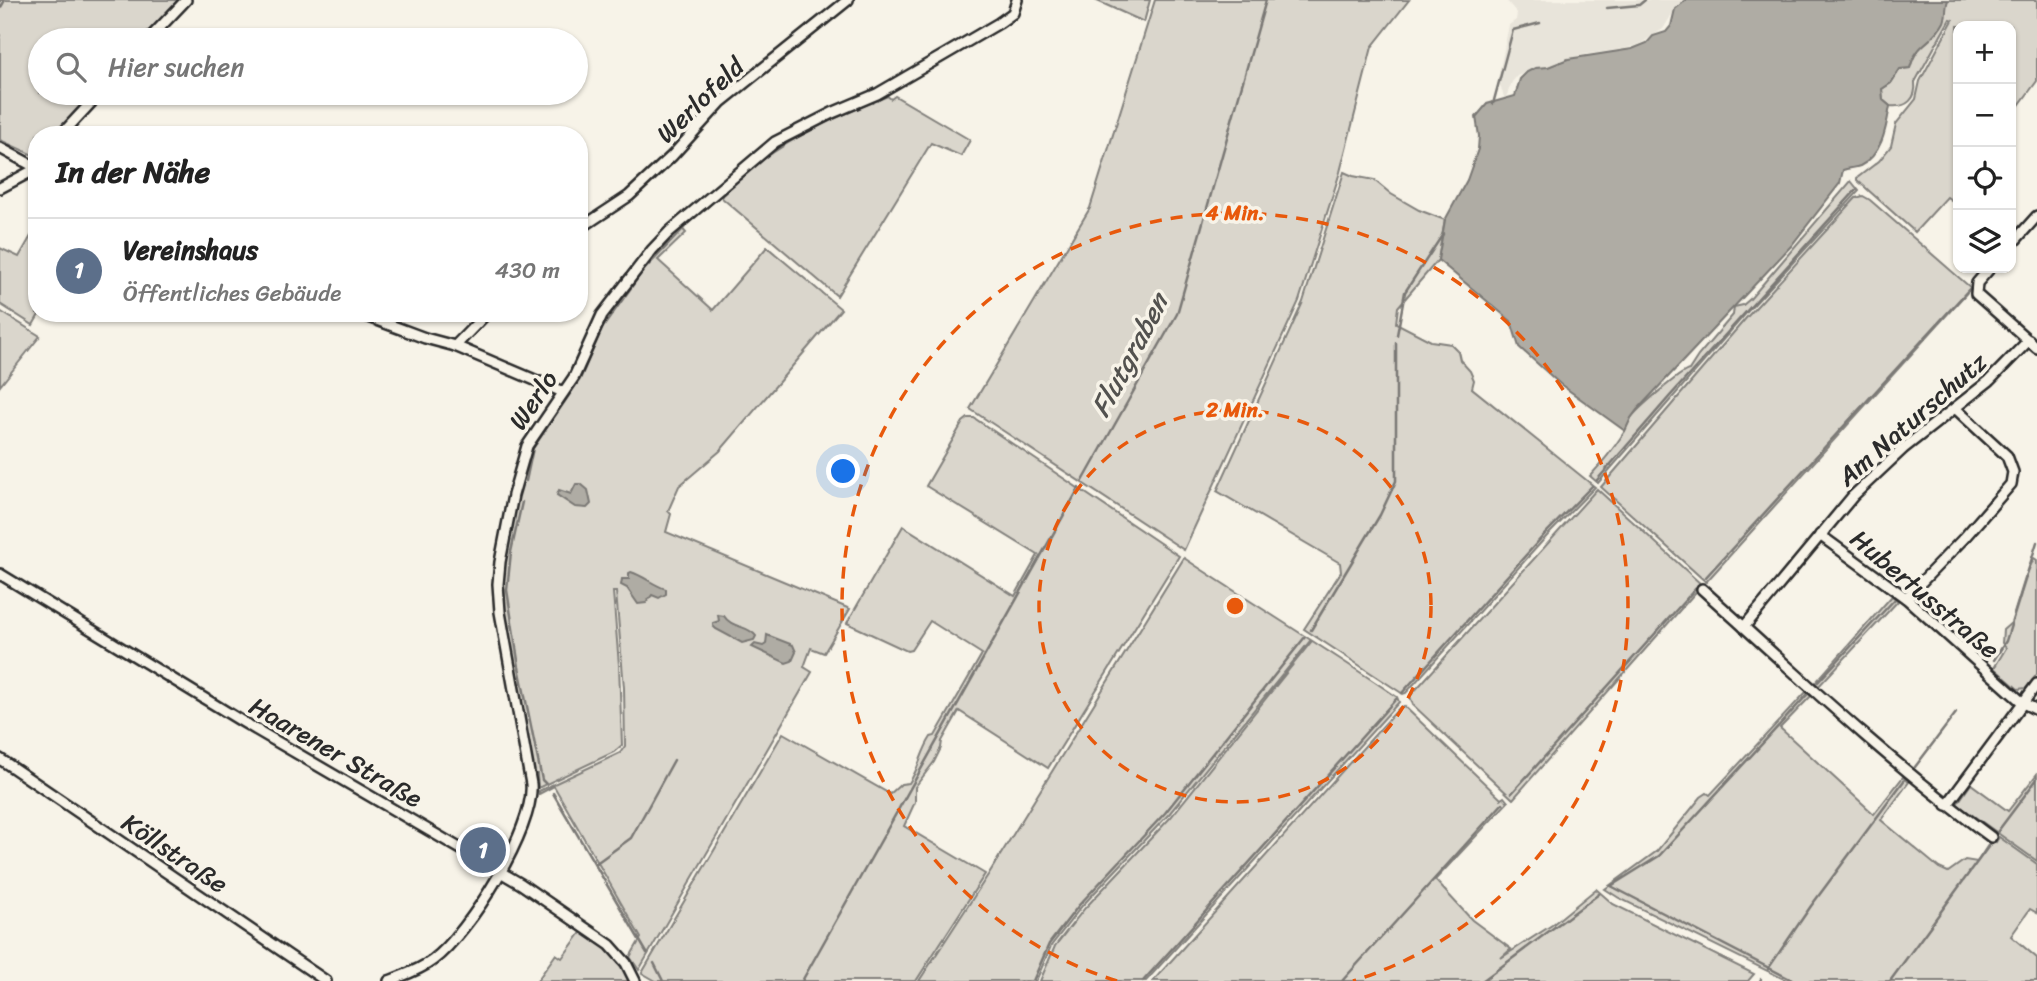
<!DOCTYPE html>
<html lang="de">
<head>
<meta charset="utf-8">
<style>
	:root { --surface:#fff; --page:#f6f6f6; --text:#222; --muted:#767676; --line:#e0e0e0; --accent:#1a73e8 }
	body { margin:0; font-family:Sriracha,sans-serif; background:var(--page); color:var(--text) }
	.controls { position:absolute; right:21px; top:21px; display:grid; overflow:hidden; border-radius:14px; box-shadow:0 2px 5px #0004 }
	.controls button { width:63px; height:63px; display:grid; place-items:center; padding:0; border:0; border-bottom:2px solid var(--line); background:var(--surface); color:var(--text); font:35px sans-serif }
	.you { position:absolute; left:844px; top:472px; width:24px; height:24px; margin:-18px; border:5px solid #fff; border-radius:50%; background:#1a73e8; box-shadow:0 0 0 10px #1a73e833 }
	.badge { display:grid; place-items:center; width:46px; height:46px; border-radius:50%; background:var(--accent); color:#fff; font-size:23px; font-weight:700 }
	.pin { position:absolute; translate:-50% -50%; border:4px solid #fff; box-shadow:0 2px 7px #0006 }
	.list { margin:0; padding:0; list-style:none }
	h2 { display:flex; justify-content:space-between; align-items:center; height:91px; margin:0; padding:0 28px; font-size:30px }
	h2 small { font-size:23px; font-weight:400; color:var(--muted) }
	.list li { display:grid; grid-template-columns:46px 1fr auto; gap:21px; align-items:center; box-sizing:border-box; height:105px; padding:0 28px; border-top:2px solid var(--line) }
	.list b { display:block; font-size:26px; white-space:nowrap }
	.list p { margin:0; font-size:23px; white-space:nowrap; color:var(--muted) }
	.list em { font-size:23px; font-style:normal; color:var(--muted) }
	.icon { flex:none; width:38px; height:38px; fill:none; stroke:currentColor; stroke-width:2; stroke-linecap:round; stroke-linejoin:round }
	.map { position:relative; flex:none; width:2037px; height:981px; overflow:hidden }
	.search { position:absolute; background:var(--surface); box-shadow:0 2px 5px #0004; left:28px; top:28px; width:560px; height:77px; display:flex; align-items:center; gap:18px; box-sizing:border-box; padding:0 24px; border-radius:38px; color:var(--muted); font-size:26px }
	.panel { position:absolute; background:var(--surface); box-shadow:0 2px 5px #0004; left:28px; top:126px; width:560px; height:196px; border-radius:28px }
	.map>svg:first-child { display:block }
</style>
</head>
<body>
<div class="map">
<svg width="2037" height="981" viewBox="0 0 2037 981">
	<rect width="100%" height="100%" fill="#f7f3e8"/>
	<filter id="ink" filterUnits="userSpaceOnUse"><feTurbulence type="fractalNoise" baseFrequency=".0143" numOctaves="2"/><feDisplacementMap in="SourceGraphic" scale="14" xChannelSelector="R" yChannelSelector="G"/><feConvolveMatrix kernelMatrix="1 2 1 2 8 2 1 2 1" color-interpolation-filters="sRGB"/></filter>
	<g filter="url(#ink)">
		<path fill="#e8e4da" d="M1506 0H1687L1677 6 1663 29 1640 44 1624 49 1581 55 1548 67 1535 68 1517 76 1512 82 1505 100 1498 79 1509 25 1516 20 1517 13Z"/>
		<g fill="#dad6cc" stroke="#82807c" stroke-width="2">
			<path d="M0 0H182L144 40H40V93H96L58 135H37L35 156 0 140Z"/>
			<path d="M1095 0H1150L1144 22Z"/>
			<path d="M1155 0H1409L1372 47 1340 172 1299 301 1184 550 970 409 1090 208Z"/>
			<path d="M1948 0H2037V81L2011 116V26H1958V205L1947 197 1915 232 1857 180V178L1879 161 1891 146 1896 124 1916 99 1920 81 1953 20 1950 19 1915 82C1917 99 1907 108 1890 106L1883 100 1882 89 1891 83 1900 69 1910 68 1916 50 1930 39Z"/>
			<path d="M885 94 891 99 895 96 970 140 961 156 931 143 837 296 722 198 721 192C734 180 747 166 762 156 799 130 843 112 885 94Z"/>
			<path d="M1344 172 1353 176 1374 180 1391 194 1419 210 1445 220 1438 260 1398 307 1396 323 1431 341 1451 344 1458 351 1460 360 1470 371 1474 380 1472 388 1595 487 1547 536 1406 693 1403 694 1304 629 1341 572 1340 563 1217 491 1303 302Z"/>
			<path d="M1851 181 1859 191 1748 311 1598 483 1590 476C1601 464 1612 451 1621 437 1626 431 1627 424 1631 418 1636 410 1681 371 1689 370L1698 356 1733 315 1734 307 1743 305 1750 299Z"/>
			<path d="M1863 196 1870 200 1971 288 1706 582 1601 487 1747 317 1856 198Z"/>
			<path d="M680 226 686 233 658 260 713 310 767 247 841 309 720 451 679 486 668 511 671 514 666 532 850 609 824 653 811 648 804 667 812 672 639 970 630 957 641 938 554 786 539 794V791L620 753 625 746 624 688 616 592H613L619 665 622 745 614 752 538 788 537 774 532 775 504 624 501 588 503 565 529 447 598 329 615 306 613 304 652 254Z"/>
			<path d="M31 236 37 239V313H40L33 325 0 304V248L19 257Z"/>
			<path d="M0 311 40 336 0 386Z"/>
			<path d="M968 418H974L1179 556 1048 768 959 711 942 741 941 748 934 762 915 787V802L904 826 985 874 916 981H656L642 973 783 733 890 794 901 784 909 783C919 769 921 752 931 737L935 736 982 654 930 621 911 650 907 651 847 623 903 526 1015 596 1038 555 926 486 963 422Z"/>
			<path d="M1597 489 1702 585 1513 799 1413 705 1410 696Z"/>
			<path d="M1184 558C1255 605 1327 649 1397 697L1399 702 1146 981H1040L1055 946 1085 908 1171 817 1311 642 1310 641 1169 814 1082 906 1051 946 1036 981H919L988 875Z"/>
			<path d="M2034 558 2037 560V674L2026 688 2018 689 1994 668 2006 648 2002 643 2003 630 2011 623 2025 578Z"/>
			<path d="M1892 596 1898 601 1819 686 1815 683Z"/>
			<path d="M1806 692 1811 696 1780 728 1874 814 1903 777 1909 782 1881 820 1939 868 1948 872 1965 860 1977 862 1992 839 1996 842 1999 837 2037 864V913L2030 909 2011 936 2037 958V981H1788L1619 898 1605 889 1657 851 1701 797 1707 793 1710 795Z"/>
			<path d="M1404 706 1501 799 1504 797 1508 802 1435 880 1472 920 1511 949 1501 958 1552 925 1596 889 1613 904 1754 974 1748 981H1153L1399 708Z"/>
			<path d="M2037 774V861L1957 804 1971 784 2008 811Z"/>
			<path d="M583 930C603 945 620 958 631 981H537L556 954 562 958Z"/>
		</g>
		<g fill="#afaca4" stroke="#7a7874" stroke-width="2">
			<path d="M1686 0H1948C1945 8 1947 15 1944 22 1933 44 1917 41 1910 68L1900 69 1891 83 1882 89 1883 100 1890 106C1886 129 1882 155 1860 166 1855 168 1848 168 1843 170L1840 183 1791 246 1637 410 1631 418 1625 431 1560 384 1519 347 1511 321 1438 260 1445 220 1467 180 1478 149 1479 136 1476 117 1487 104 1515 96 1520 79 1527 72 1535 68 1548 67 1568 59 1632 49 1647 43 1653 36 1666 32 1671 26 1675 9Z"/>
			<path d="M576 484H581L588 490 591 504 587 508 575 507 557 495 559 490 571 494Z"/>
			<path d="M631 572C644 576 653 585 666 589V594L659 598 652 595 646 603 638 604 627 588 621 585 622 579H629V573Z"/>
			<path d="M718 615 724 616C731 628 748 625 756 636L754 640 742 643 716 629 713 626V623L719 621Z"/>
			<path d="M767 635 793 645 796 652 792 661 786 663 752 647 755 644 763 646 766 644Z"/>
		</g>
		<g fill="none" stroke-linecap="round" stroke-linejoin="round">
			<g stroke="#7a7874" stroke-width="2.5">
				<path d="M1607 8 1639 5 1645 0"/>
				<path d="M0 9 5 0"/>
				<path d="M1493 104 1513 30 1540 23"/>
				<path d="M722 195C734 184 746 172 759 162 798 133 842 114 887 96"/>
				<path d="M705 209 714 201"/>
				<path d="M1397 335 1405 292 1443 234"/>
				<path d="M1597 480 1670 396 1856 190"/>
				<path d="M526 481 533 448 580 379 601 330 642 272 685 227"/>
				<path d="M1083 481 1177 314 1266 0"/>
				<path d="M522 502 511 552 507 590 519 667 542 780 545 783"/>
				<path d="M1705 578 1971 287"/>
				<path d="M1311 630 1380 515 1396 481V343"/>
				<path d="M1994 660 2006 641 2037 542"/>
				<path d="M1818 682 1895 599"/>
				<path d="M1402 693 1544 535 1592 486"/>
				<path d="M1915 767 1956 713"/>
				<path d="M553 793 647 953"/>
				<path d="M1512 793 1696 588"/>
				<path d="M1998 831 2037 779"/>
				<path d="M595 864 631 838 674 760"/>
				<path d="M654 963 663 981"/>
				<path d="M1768 969 1811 906 1906 778"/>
				<path d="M802 981 1079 488"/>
				<path d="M1033 981 1049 944 1079 905 1165 813 1305 637"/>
				<path d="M1143 981 1396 699"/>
				<path d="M1342 981 1503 803"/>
				<path d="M1482 981 1599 894"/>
				<path d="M1760 981 1761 979"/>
				<path d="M1794 981 1611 886 1659 856 1807 695"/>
				<path d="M1890 981 1991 843"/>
			</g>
			<defs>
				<g id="street">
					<path d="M148 40 186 0"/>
					<path d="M61 135 100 93"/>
					<path d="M0 148 37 168"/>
					<path d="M0 188 32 171 37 163"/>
					<path d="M579 229 629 196 672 156 721 102 848 0"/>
					<path d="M2011 245 2037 216"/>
					<path d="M1990 268 1977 283 1976 294 2037 348"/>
					<path d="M358 313 425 338 455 346 487 313"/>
					<path d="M455 346 563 392"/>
					<path d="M1820 535 1906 598 2023 703 2037 710"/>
					<path d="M0 574 243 722 521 884 610 945 626 963 635 981"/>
					<path d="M1702 589 1744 627"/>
					<path d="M1906 598 1964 538 2011 484 2013 472 2007 456 1955 408"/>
					<path d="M0 759 326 981"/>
					<path d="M1947 805 2037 684"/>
					<path d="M1991 837C1904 773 1824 700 1744 627L1853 496 1904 448 1989 381 2029 340"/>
					<path d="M389 981C404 975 420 970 433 960 469 933 535 828 531 784L500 612 498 584 500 562 513 495 527 446 574 377 602 315 652 250 669 232 775 142 832 113 877 94 999 23 1013 13 1017 0"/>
				</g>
			</defs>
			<use href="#street" stroke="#2b2b2b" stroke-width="14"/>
			<use href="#street" stroke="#f7f3e8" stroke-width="9"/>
		</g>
	</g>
	<g fill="none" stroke="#e8590c" stroke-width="3.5" stroke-dasharray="12 9">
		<circle cx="1235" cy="606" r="196"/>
		<path d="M1117 981A393 393 0 1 1 1353 981"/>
	</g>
	<g text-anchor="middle" stroke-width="7" stroke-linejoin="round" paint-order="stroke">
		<g font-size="26" fill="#2b2b2b" stroke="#f7f3e8">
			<text transform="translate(700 100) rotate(-44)" y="9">Werlofeld</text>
			<text transform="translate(533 400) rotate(-56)" y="9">Werlo</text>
			<text transform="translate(1912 419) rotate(-41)" y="9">Am Naturschutz</text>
			<text transform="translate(1925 594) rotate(40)" y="9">Hubertusstraße</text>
			<text transform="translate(336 752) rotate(30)" y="9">Haarener Straße</text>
			<text transform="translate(175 853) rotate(34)" y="9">Köllstraße</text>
		</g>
		<g font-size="28" font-style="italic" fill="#53524f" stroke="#f7f3e8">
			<text transform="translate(1129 355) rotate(-62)" y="10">Flutgraben</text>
		</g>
	</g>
	<circle cx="1235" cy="606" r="10" fill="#e8590c" stroke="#f7f3e8" stroke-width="3.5"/>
	<g font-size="21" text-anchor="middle" font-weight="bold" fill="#e8590c" stroke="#f7f3e8" stroke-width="7" stroke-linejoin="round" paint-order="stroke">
		<text x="1235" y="220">4 Min.</text>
		<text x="1235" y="417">2 Min.</text>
	</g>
</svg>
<div class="controls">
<button>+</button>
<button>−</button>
<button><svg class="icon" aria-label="locate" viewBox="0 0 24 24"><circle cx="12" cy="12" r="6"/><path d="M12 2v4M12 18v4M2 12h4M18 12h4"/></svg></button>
<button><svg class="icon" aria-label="layers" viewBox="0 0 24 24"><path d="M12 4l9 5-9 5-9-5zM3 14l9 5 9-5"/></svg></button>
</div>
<div class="you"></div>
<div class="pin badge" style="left:483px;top:850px;background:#5c6f8a">1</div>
<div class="search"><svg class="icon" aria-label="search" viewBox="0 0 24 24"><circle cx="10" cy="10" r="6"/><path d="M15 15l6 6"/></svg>Hier suchen</div>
<section class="panel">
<h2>In der Nähe<small></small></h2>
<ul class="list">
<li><span class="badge" style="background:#5c6f8a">1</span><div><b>Vereinshaus</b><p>Öffentliches Gebäude</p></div><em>430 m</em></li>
</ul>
</section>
</div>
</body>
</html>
